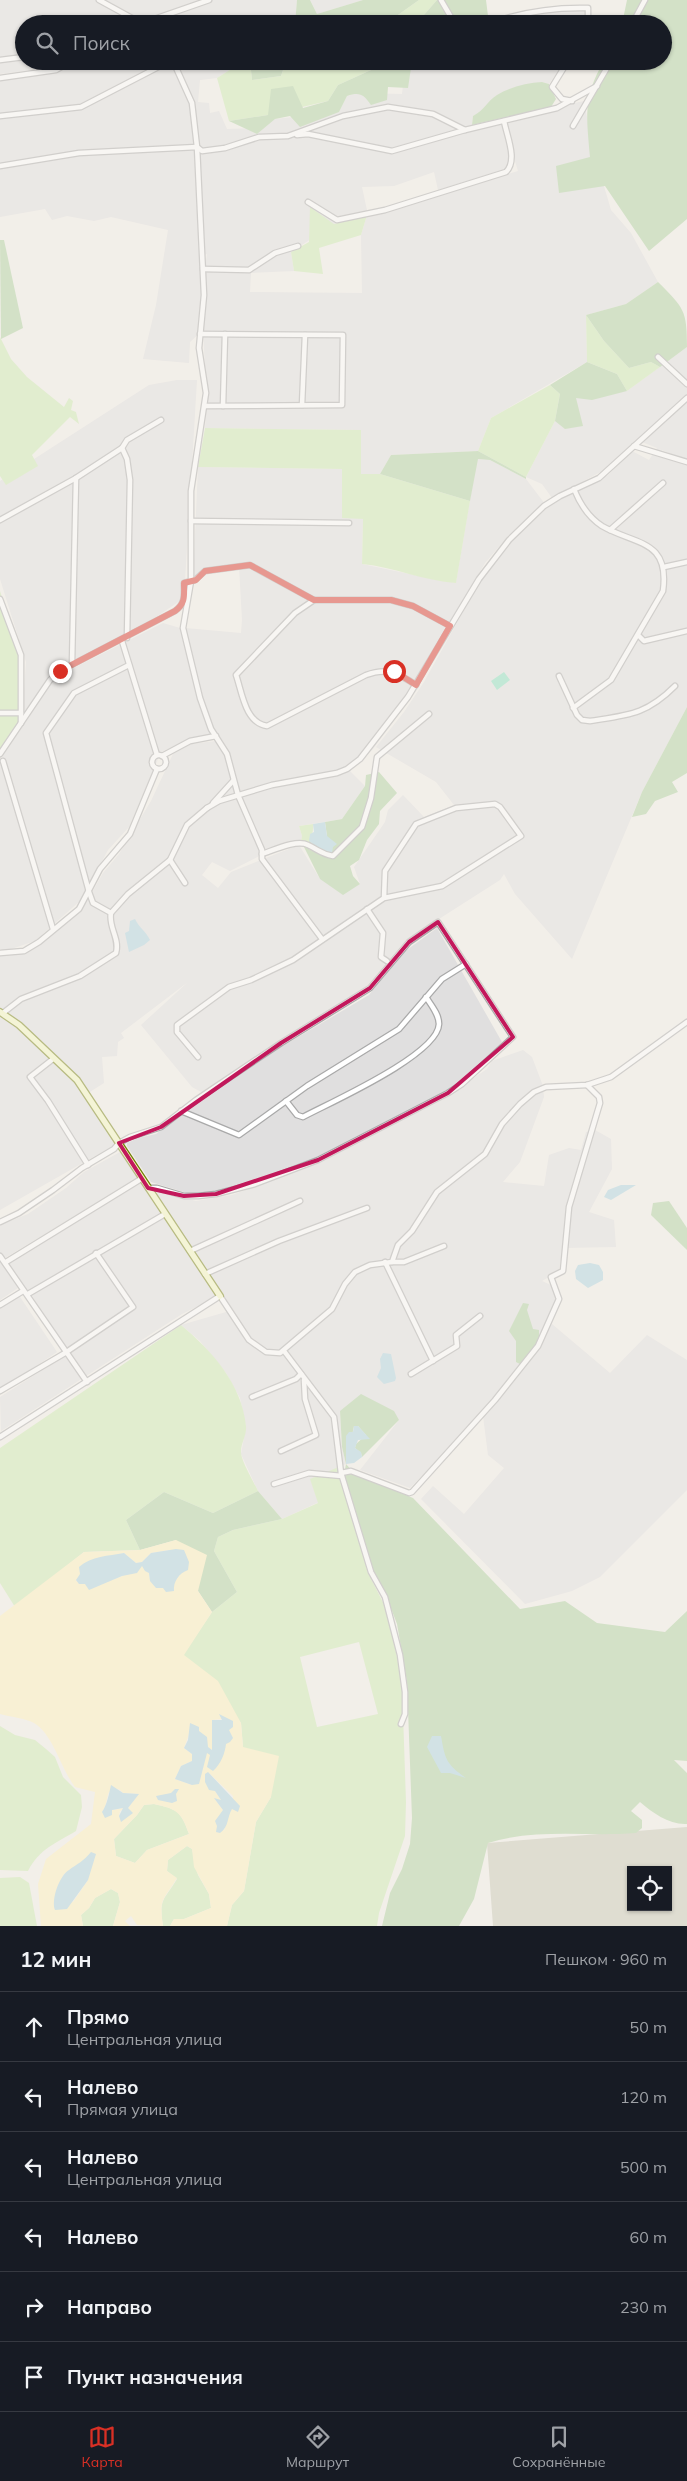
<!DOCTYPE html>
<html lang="ru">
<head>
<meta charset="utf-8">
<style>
	:root { --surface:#171b24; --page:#242831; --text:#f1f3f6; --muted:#9ea1a6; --line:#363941; --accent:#d93025 }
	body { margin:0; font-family:Mulish,sans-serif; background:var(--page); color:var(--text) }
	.controls { position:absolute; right:15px; bottom:15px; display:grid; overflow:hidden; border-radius:0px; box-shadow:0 1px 4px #0004 }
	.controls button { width:45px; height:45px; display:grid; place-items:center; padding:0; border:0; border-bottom:1px solid var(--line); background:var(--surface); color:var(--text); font:25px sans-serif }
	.stop { position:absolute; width:15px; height:15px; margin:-11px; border:4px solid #d93025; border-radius:50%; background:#fff }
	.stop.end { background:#d93025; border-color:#fff; box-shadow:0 1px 5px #0008 }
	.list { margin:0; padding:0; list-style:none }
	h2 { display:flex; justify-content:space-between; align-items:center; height:65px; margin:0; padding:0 20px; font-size:21px }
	h2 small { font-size:16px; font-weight:400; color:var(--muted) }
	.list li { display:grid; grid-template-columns:32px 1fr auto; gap:15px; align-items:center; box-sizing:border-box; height:70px; padding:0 20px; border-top:1px solid var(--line) }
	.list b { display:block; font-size:19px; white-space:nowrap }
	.list p { margin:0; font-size:16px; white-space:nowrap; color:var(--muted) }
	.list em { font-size:16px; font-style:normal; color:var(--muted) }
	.icon { flex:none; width:28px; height:28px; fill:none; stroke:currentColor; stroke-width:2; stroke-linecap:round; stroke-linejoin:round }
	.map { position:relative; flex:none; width:687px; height:1926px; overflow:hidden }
	.search { position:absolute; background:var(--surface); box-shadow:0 1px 4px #0004; left:15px; right:15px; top:15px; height:55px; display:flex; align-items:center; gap:12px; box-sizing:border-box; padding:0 18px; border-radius:28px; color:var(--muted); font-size:19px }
	.sheet { height:485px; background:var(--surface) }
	nav { display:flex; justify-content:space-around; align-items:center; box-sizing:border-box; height:70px; border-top:1px solid var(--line); background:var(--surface); font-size:14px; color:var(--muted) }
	nav a { display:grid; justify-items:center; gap:2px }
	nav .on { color:var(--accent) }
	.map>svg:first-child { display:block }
</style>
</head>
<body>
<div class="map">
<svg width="687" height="1926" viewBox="0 0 687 1926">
	<rect width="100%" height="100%" fill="#f2efe9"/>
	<g fill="#e0dfdf" fill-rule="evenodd">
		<path d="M0 0H297L295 24H24V61H51L53 67 0 74Z"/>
		<path d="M310 0H363L317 14Z"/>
		<path d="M556 10 586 11 584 24H496L509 19Z"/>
		<path d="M52 61H244L217 78 200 80 198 102 209 103 210 113 219 111 227 129 256 128 275 119 339 112 347 96 358 93 402 94 406 61H443L445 63 448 61H565L549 84 542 82 496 96 483 111 473 116 472 125 584 101 592 145 611 210 631 233 658 282 626 304 586 315 587 362 491 418 478 451 391 455 380 474H361V430L205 428 207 404 203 330 190 342 189 363 143 359 156 305 168 230 111 217 94 221 67 216 52 220 45 209 0 217V81L55 68ZM504 125 518 171 368 215 362 187 394 186 434 172 438 190 506 169 510 162ZM367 215 361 235 362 293 250 292 251 273 294 271 291 252 334 224ZM207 254 205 267H249L251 272 205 271V284L200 257Z"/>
		<path d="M687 347V395L684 398 687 399V460L659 449 687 465V707L642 792 572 959 515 894 504 874 500 880 406 940 365 988 203 1093 192 1087 141 1025 188 982 121 1033 124 1038 118 1042 117 1056 102 1057 104 1083 85 1095 116 1144 0 1210V955H18L26 945 36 942 86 903 103 873 119 854 151 801 173 754 191 744 216 741 213 735 190 739 161 752 129 827 108 850 81 900 35 941 5 951 0 949V760L53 681 68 671 163 623 180 628 208 727 203 698 192 665 191 650 185 628 241 633 242 620 239 566 206 573 193 583 198 467 343 469 342 518H363L362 564 448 582H456L477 459 490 460 526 479 545 504 508 536 485 563 451 620 449 629 417 690 373 749 350 771 365 786 342 819 299 826 302 836 301 841 269 851 230 871 212 862 202 875 218 888 231 872 299 845 320 879 360 884 354 867 385 822 388 810 403 795 424 817 454 805 436 782 376 747 404 712 424 682 482 578 512 540 550 505 608 475 632 451 649 460 657 448 637 440 606 469 552 498 542 484 526 477 555 421 560 394 627 391Z"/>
		<path d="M177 380H197L184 598 134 632 50 677 22 719 26 662 0 579V481L149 385Z"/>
		<path d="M437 928 502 1042 481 1064 457 1085 367 1132 328 1155 256 1183 217 1193 200 1194 187 1193 151 1182 127 1146V1143L138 1138 156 1134 202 1099 266 1056 369 995 404 952Z"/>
		<path d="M523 1050 532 1057 543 1086 544 1097 520 1162 503 1182 544 1186 549 1155 569 1148 581 1150 586 1132 595 1130 611 1139 612 1169 589 1212 614 1220 616 1247 563 1248 559 1271 542 1281 551 1285 556 1297 554 1306 539 1338 522 1365 468 1429 410 1488 360 1470 399 1420 340 1412 342 1447 346 1464 341 1466 319 1502 282 1519 258 1491 241 1454 246 1427 240 1398 226 1373 200 1341 181 1325 233 1310 155 1193 163 1192 196 1201 232 1195 278 1178 338 1153 360 1140 437 1103 487 1069 492 1061Z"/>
		<path d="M120 1152 138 1178 3 1259 0 1254V1225L28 1214 66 1188 84 1172Z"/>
		<path d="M141 1183 162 1213 24 1293 6 1265Z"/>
		<path d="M165 1216 218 1296 182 1314 1 1431 0 1397 68 1354 31 1294Z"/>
		<path d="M0 1261 18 1288 0 1300Z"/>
		<path d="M18 1294 57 1352 0 1390V1306Z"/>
		<path d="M552 1324 610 1373 647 1335 687 1360V1490L600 1577 572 1591 525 1604 421 1499 433 1486 464 1514 504 1468 488 1455 483 1416 524 1368Z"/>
	</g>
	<path fill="#c7c7b4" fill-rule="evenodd" d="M687 1827V1926H493L487 1843ZM631 1870H668V1907H631Z"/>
	<g fill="#cdebb0" fill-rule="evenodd">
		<path d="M419 0H437L416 24H368L388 22Z"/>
		<path d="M244 61H250L252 80 281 76 286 61H380L371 70 338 85 328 101 268 115 229 121 217 78Z"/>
		<path d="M310 207 334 224 367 215 361 235 319 248 323 274 294 271 291 252 309 242Z"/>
		<path d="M586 315 604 341 629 368 651 362 660 367 627 391 617 374 587 362Z"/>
		<path d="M0 337 11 359 27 377 64 407 69 398 73 401 71 410 76 412 79 424 70 417 32 455 38 466 6 485 0 476Z"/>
		<path d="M550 385 560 394 555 421 526 477 478 451 491 418Z"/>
		<path d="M205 428 361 430V474H380L470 501 456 583C424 581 394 567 362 564L363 519 342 518V469L198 467Z"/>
		<path d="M0 591 20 654V722L0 749Z"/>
		<path d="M313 824C314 834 309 840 311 850L301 841 302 836 299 826Z"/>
		<path d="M181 1325C212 1351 242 1384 246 1426 247 1435 241 1443 241 1452 241 1461 254 1482 258 1491L213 1513 164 1492 126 1520 140 1550 84 1552 15 1607 0 1583V1448Z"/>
		<path d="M341 1466 343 1482 368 1573 388 1612 402 1683 406 1802 405 1836 379 1913 377 1926H227L232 1905 244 1891 256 1822 271 1797 243 1747 241 1723 183 1655 212 1612 237 1592 214 1551 218 1537 233 1530 282 1519 318 1503 310 1479ZM359 1642 378 1714 317 1727 300 1657Z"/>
		<path d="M0 1726 15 1735 35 1740 46 1749 55 1757 63 1777 81 1795 82 1807 76 1831C56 1843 39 1849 28 1871L0 1870Z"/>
		<path d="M154 1804C177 1809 181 1811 189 1834L147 1850 135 1863 116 1856 114 1839 137 1815 144 1805Z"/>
		<path d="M187 1846 192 1849 198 1875 209 1894 211 1908 184 1919H174L170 1926H163C159 1898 163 1902 177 1879L167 1871 168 1860Z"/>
		<path d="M0 1878 20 1877 29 1883 37 1926H0Z"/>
		<path d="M111 1889 118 1893 120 1902 113 1926H83L81 1915 89 1908 95 1898Z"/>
	</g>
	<g fill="#add19e">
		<path d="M297 0H310L317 14 363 0H419L388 22 295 24Z"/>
		<path d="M437 0H486L488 16 471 24H416Z"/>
		<path d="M627 0H687V219L649 251 605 186 559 193 556 166 590 157C587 117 582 98 604 61H663V24H622Z"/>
		<path d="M250 61H286L281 76 252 80Z"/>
		<path d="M380 61H412L408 88 388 87 387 100 371 105C363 94 360 92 347 96L339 112 300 127 290 116 275 119 257 134 229 121 268 115 271 89 293 86 303 108 328 101 338 85 371 70Z"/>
		<path d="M542 82 549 84 556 99 551 107 472 125 473 116C485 110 487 101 497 95 510 87 527 83 542 82Z"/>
		<path d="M0 240H4L23 328 1 339Z"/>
		<path d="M658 282C684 308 687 310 687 347L660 367 651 362 629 368 604 341 586 315 626 304Z"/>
		<path d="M587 362 617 374 627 391 592 400 576 398 583 426 565 429 555 421 560 394 550 385Z"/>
		<path d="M478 451 526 477V479L490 460 478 459 470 501 380 474 391 455Z"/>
		<path d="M687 707V773L672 782 678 792 655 801 646 814 632 817 642 792Z"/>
		<path d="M379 772 397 793 380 811 379 824 367 840 359 860 350 866 353 876 360 884 343 895 320 879 301 841 310 850 309 841 320 849 327 836 325 822 342 819 365 786 366 775Z"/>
		<path d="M669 1201 687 1228V1250L651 1215 653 1203Z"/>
		<path d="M523 1303 529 1304 527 1310 533 1329 539 1330V1341L522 1365 516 1362V1341L509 1331Z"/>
		<path d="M361 1394 394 1411 399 1420 362 1457 361 1453 355 1448 356 1444 366 1435 358 1426H354L346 1464 355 1474 413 1498 520 1609 565 1601 597 1623 665 1632 687 1611V1761L674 1760 687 1773V1824C669 1825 653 1813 640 1802L631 1811 642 1820V1828L636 1833C587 1837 536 1828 488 1843L474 1899 459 1926H382L390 1893 402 1869 410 1844 412 1818 407 1682 397 1624 386 1595 373 1572 344 1475 346 1464 342 1447 340 1411Z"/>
		<path d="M258 1491 282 1519 233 1530 218 1537 214 1551 237 1592 212 1612 198 1591 176 1540 140 1550 126 1520 164 1492 213 1513Z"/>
	</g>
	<path fill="#fff1ba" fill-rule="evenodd" d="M176 1540 207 1555 198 1591 212 1612 184 1655 218 1681 241 1723 243 1747 279 1756 271 1797 256 1822 244 1891 232 1905 227 1926H170L174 1919H184L211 1908 209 1894 194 1867 192 1849 187 1846 168 1860 167 1871 177 1878C163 1901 159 1898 163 1926L137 1925 131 1916 125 1921 130 1926H113L120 1902 118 1893 111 1889 95 1898 89 1908 81 1915 83 1926H41L38 1884 46 1859 91 1824 95 1792 75 1787C61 1769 53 1734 34 1723 25 1718 10 1717 0 1714V1616L84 1552 140 1550ZM169 1550 182 1572 173 1583V1591L150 1581 149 1573 142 1565C128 1577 111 1578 96 1587L76 1581C83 1567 109 1556 124 1553L136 1563 142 1562 151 1553ZM220 1714 229 1732 222 1754 206 1753 202 1772 192 1785 175 1779 181 1766 192 1761V1754L184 1748 189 1734 212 1750V1720L222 1719ZM209 1773 233 1796 232 1808 227 1817 224 1831 220 1815 223 1810 214 1798 223 1803 215 1791ZM119 1789 123 1793 138 1794 128 1808 132 1814 119 1816 120 1811 124 1808 102 1812C107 1806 106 1799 109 1792ZM154 1804C176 1809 181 1811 189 1834L147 1850 135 1863 116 1856 114 1839 137 1815 144 1805ZM85 1860 88 1880 73 1902 56 1891 64 1874Z"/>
	<path fill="#88e0be" d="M504 672 510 680 497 690 491 681Z"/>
	<g fill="#aad3df">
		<path d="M325 822 327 836 337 844 333 847 332 853 320 849 309 841 310 834 314 832 313 824Z"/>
		<path d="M135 919C139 928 146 931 150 940L144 945 129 952 125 933 129 931 130 921Z"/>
		<path d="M621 1185H636L611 1200 604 1197 608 1190Z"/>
		<path d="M590 1263 599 1265 603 1272V1280L588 1288 576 1279 575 1271 578 1265Z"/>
		<path d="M383 1353 391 1354 396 1378 395 1381 384 1384 377 1377 381 1368 380 1359Z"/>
		<path d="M354 1426H358L370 1439 358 1440 355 1448 361 1452 362 1457 354 1463 346 1464V1436L349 1432H353Z"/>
		<path d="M176 1549 184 1550 189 1562 188 1570C179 1573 173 1582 174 1591L166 1592 163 1588H156L150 1581 149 1573 145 1571 142 1566 137 1573 122 1576 89 1590 85 1584H79L76 1580 80 1574 79 1567C92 1556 108 1556 124 1553L136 1563 142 1562 151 1553Z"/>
		<path d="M219 1714 233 1721V1727L229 1730 233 1738 230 1742 226 1744C225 1753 221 1764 213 1771L207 1767 210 1755 207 1753 199 1784 192 1785 175 1779 181 1766 192 1761V1754L184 1748 188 1740 190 1723 199 1727V1731L207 1737 208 1747 212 1750V1720H222Z"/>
		<path d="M432 1736H441C445 1759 446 1764 466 1778L450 1773H441L427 1747Z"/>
		<path d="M208 1772 240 1806 238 1812 232 1809C227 1817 229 1827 220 1833L216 1832 217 1826 215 1821 223 1810 214 1798 221 1800 215 1791 209 1790 205 1782V1774Z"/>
		<path d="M111 1785 123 1793 139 1794 128 1808 133 1813 121 1822 119 1816 123 1808 112 1810V1815L105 1818 102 1812C107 1805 109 1794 111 1785Z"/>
		<path d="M175 1789H179L176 1794 177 1801 172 1803 158 1800 156 1796 171 1793Z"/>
		<path d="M91 1852 96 1854 88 1880 67 1909 55 1910C51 1900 59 1876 69 1870 77 1864 84 1861 91 1852Z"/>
	</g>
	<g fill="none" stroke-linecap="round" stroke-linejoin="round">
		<defs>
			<g id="street">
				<path d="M99 0 141 23"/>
				<path d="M441 0 455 24"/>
				<path d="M140 24 209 0"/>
				<path d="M488 24C521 12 553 7 588 8V24"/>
				<path d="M632 24 645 0"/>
				<path d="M0 60 24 57"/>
				<path d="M173 61 192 103 197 147 204 295 199 348 206 393 191 491V581L183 628 200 698 211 729 227 754 238 795 262 850V859L322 939"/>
				<path d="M568 61 552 87 562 99 572 101"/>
				<path d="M0 78 56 70 72 61"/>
				<path d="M0 116 81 107 170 61"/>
				<path d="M573 126 611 61"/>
				<path d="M297 135 308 134 392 151 465 130"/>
				<path d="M0 166 79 153 197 147 202 151 225 148 259 137 288 136 343 116 388 107 433 114 465 130 557 108 597 86"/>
				<path d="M308 202 337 220 385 210 506 172C518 160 507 137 504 121"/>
				<path d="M203 269 249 270 275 253 298 246"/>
				<path d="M200 334 343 335 342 405 205 406"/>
				<path d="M658 357 687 384"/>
				<path d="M302 405 305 335"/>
				<path d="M223 406 225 334"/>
				<path d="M634 446 687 462"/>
				<path d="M122 448 127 459 130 480 127 638"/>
				<path d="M0 520 76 478 122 448 127 440 161 420"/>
				<path d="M191 521 349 523"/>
				<path d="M610 530 663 483"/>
				<path d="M664 567 687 562"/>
				<path d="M0 599 21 655V723"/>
				<path d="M314 600 295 613 236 675C242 692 245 723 267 726L366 675C387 667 398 673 416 685"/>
				<path d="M638 635 644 641 687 631"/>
				<path d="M122 641 157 755"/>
				<path d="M72 664 76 478"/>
				<path d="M559 676 577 715 582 720 590 721C628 715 646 715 675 686"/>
				<path d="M573 708 611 680 663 591C670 539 635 545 602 526 588 517 580 504 574 489"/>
				<path d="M0 713H21"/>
				<path d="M0 754 50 680 60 671 175 611C186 603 184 595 184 583L195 580 205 571 250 565 314 600H391L413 606 450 626"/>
				<circle cx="159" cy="762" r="7"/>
				<path d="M162 756 190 741 216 736"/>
				<path d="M3 761 53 929"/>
				<path d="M213 803 233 781"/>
				<path d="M207 808 219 801 272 785 337 773 347 769 360 759 408 697 479 579 509 540 544 506 560 496 599 478 687 398"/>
				<path d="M262 854C274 850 297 839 308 845 319 850 321 854 333 856L362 827 371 798 377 757 429 714"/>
				<path d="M170 860 185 883"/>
				<path d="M367 909 383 933 381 957 387 961"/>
				<path d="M111 913 93 903 89 892 46 733 74 693 129 665"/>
				<path d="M0 953 24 951 39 942 79 909 100 869 130 834 157 769"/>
				<path d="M3 1013 21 999 80 976 116 953C120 938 108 927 111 913L128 894 170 860 187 825 207 808"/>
				<path d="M198 1057 177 1032V1025L229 987 251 980 293 960 384 898 442 886 521 836 500 807 495 804 456 808 416 824 385 871 384 898"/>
				<path d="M53 1059 30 1077 48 1101 88 1165"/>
				<path d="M286 1101 297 1115 303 1117C329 1103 438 1055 439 1024 439 1014 431 1005 426 997"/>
				<path d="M181 1111 239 1135 307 1086 399 1029 442 979 466 964"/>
				<path d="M0 1222 19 1213 53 1190 82 1168 114 1149 119 1143 130 1137 161 1127 196 1100 281 1043 370 988 409 942 438 922 513 1037 462 1084 448 1093 318 1160 255 1184 216 1194 198 1196H184L157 1188H148"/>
				<path d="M190 1251 300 1201"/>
				<path d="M0 1256 87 1382"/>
				<path d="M6 1262 141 1179"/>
				<path d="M385 1262 433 1361"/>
				<path d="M392 1262H404L444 1246"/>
				<path d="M205 1274 279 1241 367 1208"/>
				<path d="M28 1294 165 1214"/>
				<path d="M0 1305 23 1291"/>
				<path d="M284 1351 334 1417 341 1473 371 1572 385 1597 400 1655 405 1692V1714L401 1724"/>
				<path d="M411 1374 457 1346 456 1335 480 1316"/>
				<path d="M0 1391 65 1353 133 1307 96 1253"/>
				<path d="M252 1397 296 1379 301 1374"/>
				<path d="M0 1437 220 1296 249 1340 266 1352 280 1353 332 1309 345 1284 355 1272 370 1265 392 1262 398 1245 412 1231 437 1192 485 1154 502 1124 520 1104 534 1092 546 1087 587 1085 611 1077 687 1022"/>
				<path d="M281 1451 316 1435 305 1399 304 1380"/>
				<path d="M341 1473 351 1471 409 1493 412 1492 495 1400 538 1346 559 1299 551 1277 563 1271 569 1207 600 1103 599 1097 587 1085"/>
				<path d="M274 1484 309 1473 342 1476"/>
			</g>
			<path id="secondary" d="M0 1012 19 1025 77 1080 220 1296"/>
		</defs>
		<use href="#street" stroke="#a9a9a9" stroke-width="7"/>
		<use href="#secondary" stroke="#707d05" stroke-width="8"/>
		<use href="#street" stroke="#fff" stroke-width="4.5"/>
		<use href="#secondary" stroke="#f7fabf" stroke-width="5.5"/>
	</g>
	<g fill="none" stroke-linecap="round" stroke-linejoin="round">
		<path stroke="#d93025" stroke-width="6" d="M60 671 175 611C186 603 184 595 184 583L196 580 205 571 250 565 314 600H391L413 606 450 626 416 685 394 671"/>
	</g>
	<path d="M0 0H687V1926H0ZM438 922 513 1037 448 1093 318 1160 216 1194 184 1196 148 1188 119 1143 161 1127 281 1043 370 988 409 942Z" fill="#f2efe9" fill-opacity=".55" fill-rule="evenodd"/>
	<path fill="none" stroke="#c2185b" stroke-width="4" stroke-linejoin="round" d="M438 922 513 1037 448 1093 318 1160 216 1194 184 1196 148 1188 119 1143 161 1127 281 1043 370 988 409 942Z"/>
</svg>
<div class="controls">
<button><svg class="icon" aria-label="locate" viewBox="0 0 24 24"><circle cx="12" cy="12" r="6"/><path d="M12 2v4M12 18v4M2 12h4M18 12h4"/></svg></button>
</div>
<div class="stop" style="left:394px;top:671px"></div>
<div class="stop end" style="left:60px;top:671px"></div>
<div class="search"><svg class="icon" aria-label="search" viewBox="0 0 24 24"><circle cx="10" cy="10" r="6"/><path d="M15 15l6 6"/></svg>Поиск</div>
</div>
<section class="sheet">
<h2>12 мин<small>Пешком · 960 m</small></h2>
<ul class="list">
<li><svg class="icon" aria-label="ahead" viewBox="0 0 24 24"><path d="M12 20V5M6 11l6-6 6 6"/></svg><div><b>Прямо</b><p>Центральная улица</p></div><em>50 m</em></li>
<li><svg class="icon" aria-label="left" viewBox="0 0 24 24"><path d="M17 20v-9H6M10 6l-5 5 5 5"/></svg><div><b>Налево</b><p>Прямая улица</p></div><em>120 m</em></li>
<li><svg class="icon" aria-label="left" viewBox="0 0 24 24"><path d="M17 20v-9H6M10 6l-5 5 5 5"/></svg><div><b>Налево</b><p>Центральная улица</p></div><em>500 m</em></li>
<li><svg class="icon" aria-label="left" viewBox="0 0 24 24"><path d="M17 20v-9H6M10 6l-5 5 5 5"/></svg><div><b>Налево</b></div><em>60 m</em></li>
<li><svg class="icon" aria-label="right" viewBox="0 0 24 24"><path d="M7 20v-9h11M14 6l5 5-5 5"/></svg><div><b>Направо</b></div><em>230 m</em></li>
<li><svg class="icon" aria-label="arrive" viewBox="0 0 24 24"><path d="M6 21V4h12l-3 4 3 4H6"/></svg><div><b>Пункт назначения</b></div></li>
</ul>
</section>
<nav>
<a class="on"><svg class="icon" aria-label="map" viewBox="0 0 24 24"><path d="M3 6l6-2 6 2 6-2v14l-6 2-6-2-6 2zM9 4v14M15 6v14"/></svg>Карта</a>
<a><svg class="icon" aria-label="directions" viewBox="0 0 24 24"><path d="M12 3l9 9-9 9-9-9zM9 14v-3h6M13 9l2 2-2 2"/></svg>Маршрут</a>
<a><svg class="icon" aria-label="saved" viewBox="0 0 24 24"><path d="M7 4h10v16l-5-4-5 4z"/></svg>Сохранённые</a>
</nav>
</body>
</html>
